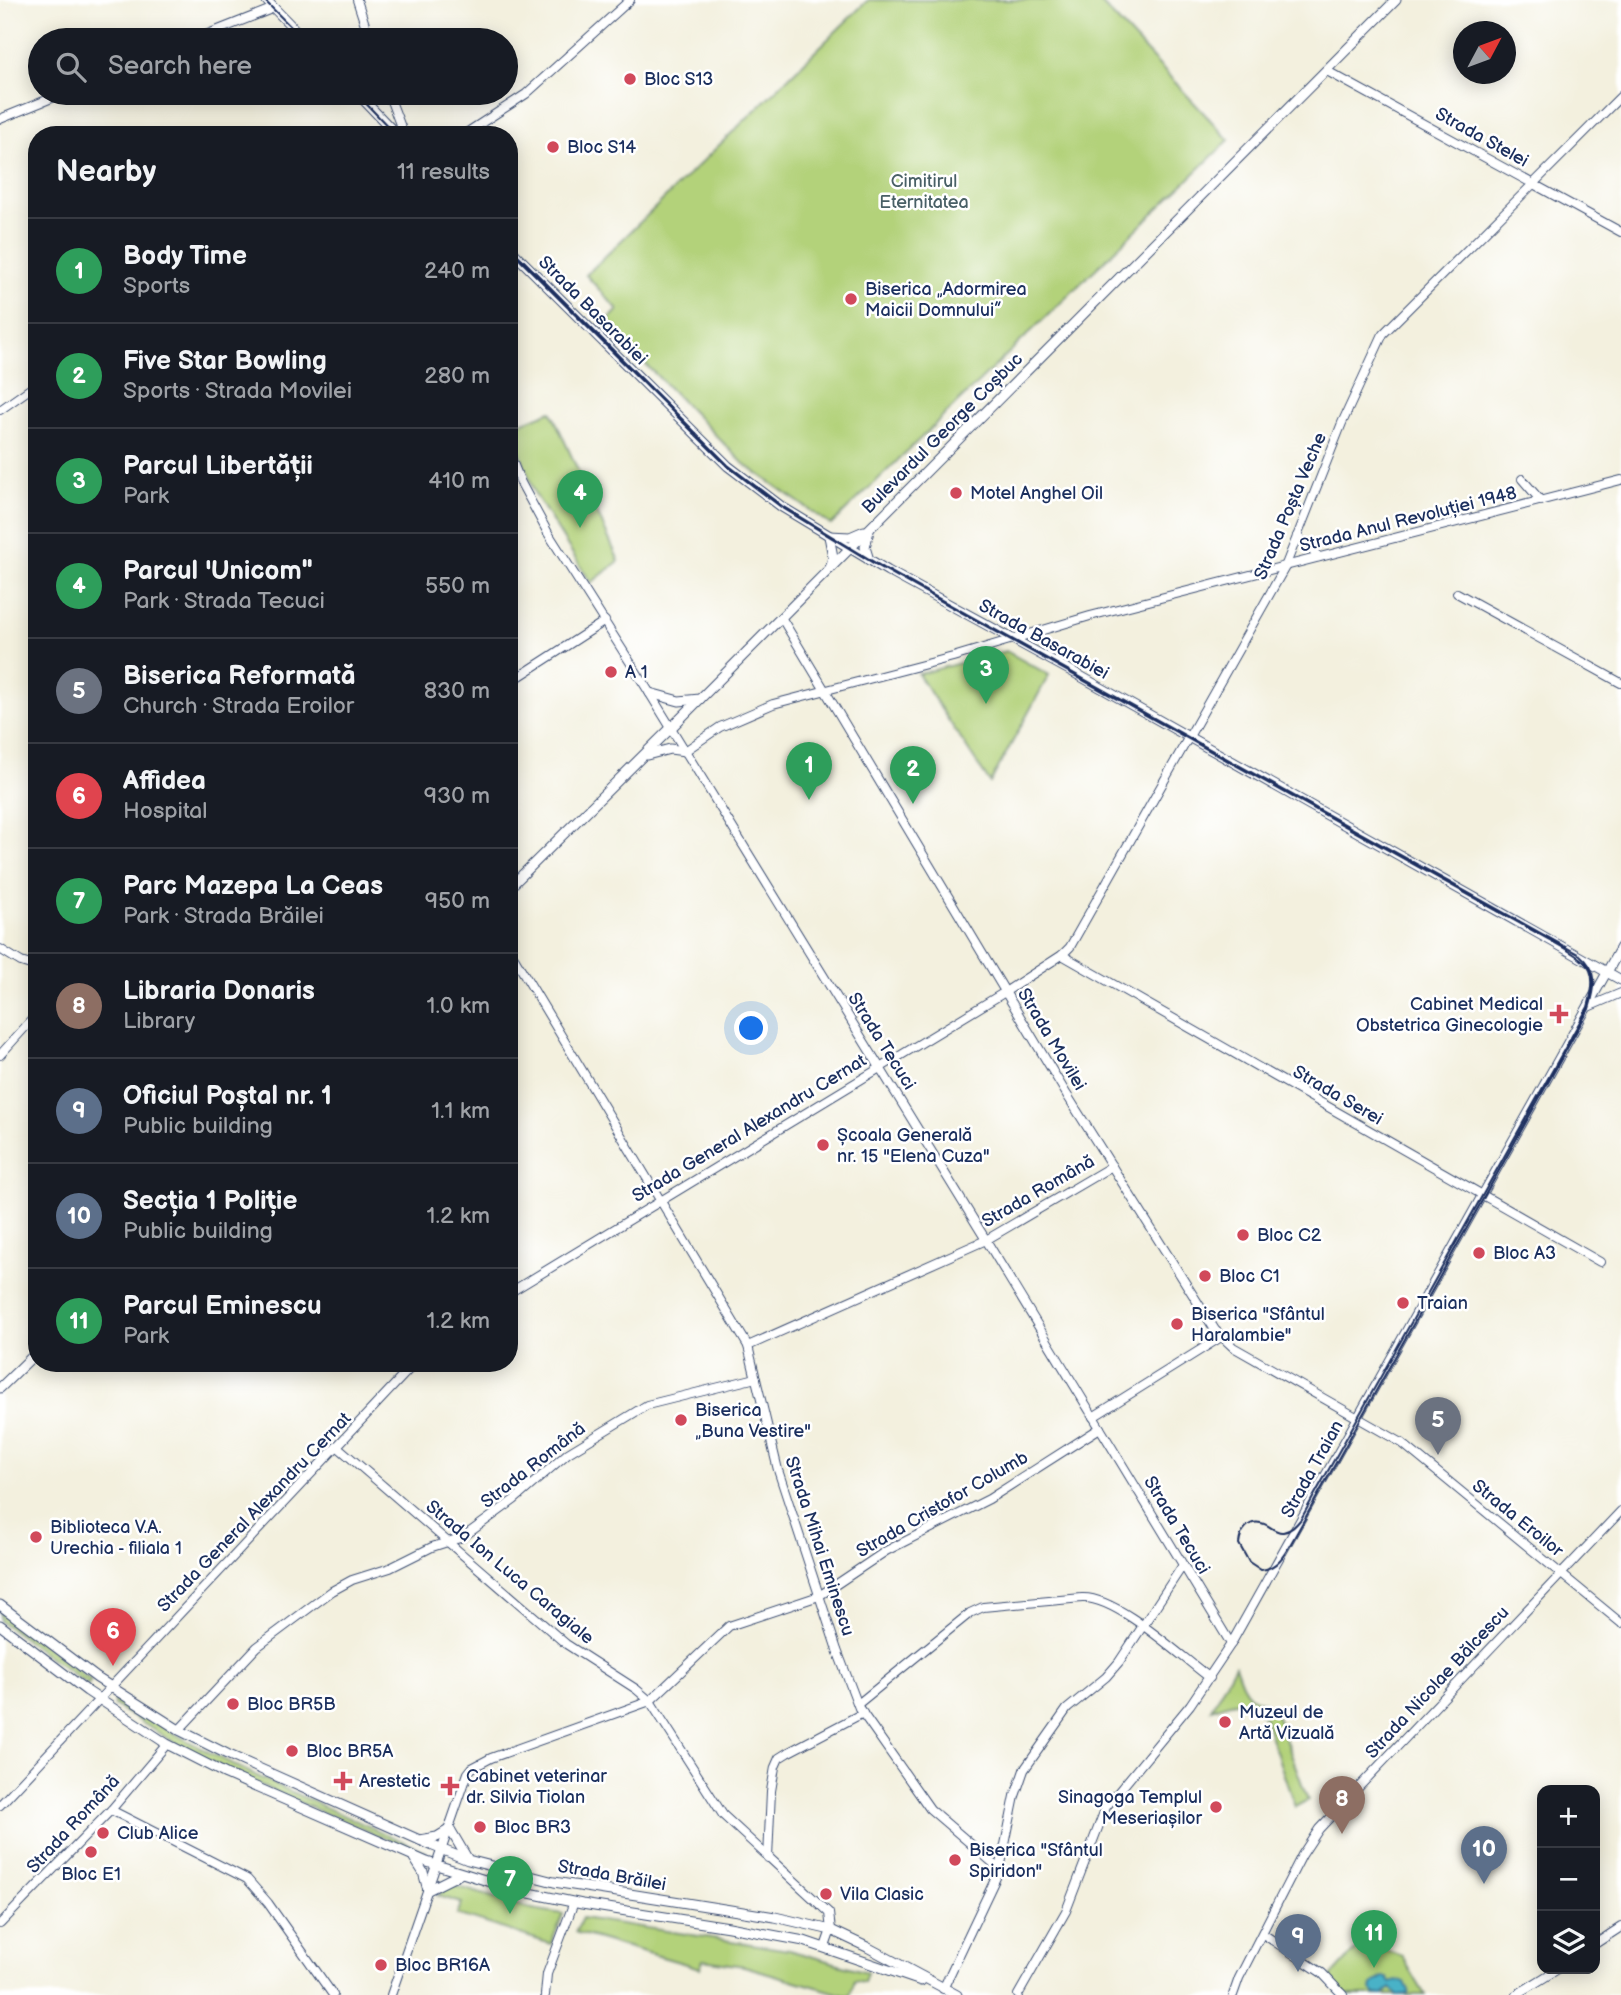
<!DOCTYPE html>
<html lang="en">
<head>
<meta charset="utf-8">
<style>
	:root { --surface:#171b24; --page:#242831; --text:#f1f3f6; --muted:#9ea1a6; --line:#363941; --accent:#d1495b }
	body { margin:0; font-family:"Balsamiq Sans",sans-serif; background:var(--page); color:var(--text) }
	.controls { position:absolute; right:21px; bottom:21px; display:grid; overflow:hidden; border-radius:14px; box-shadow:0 4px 18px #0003 }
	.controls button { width:63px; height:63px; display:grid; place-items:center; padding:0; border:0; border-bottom:2px solid var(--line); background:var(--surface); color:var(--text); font:35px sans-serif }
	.compass { position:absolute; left:1453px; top:21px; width:63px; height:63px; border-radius:50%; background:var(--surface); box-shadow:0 4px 18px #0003; rotate:49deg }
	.you { position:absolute; left:752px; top:1029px; width:24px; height:24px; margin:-18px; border:5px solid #fff; border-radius:50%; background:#1a73e8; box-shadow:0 0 0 10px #1a73e833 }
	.badge { display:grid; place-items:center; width:46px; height:46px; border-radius:50%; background:var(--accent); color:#fff; font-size:23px; font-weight:700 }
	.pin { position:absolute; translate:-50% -58px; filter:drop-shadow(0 2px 4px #0008) }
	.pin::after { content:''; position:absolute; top:37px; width:24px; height:21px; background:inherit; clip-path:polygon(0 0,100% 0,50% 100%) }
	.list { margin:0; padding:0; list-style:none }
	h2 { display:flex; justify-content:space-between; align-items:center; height:91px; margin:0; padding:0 28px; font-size:30px }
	h2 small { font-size:23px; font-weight:400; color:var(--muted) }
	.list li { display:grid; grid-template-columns:46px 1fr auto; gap:21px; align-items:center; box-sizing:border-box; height:105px; padding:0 28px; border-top:2px solid var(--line) }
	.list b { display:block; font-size:26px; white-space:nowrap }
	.list p { margin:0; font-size:23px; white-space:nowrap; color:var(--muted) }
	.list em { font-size:23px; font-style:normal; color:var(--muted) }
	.icon { flex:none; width:38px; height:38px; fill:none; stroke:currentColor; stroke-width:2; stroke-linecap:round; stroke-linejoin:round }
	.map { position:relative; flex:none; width:1621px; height:1995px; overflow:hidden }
	.search { position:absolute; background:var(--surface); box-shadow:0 4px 18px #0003; left:28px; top:28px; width:490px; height:77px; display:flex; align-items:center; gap:18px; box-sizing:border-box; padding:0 24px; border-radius:38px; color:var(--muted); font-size:26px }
	.panel { position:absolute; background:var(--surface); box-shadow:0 4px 18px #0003; left:28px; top:126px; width:490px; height:1246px; border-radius:28px }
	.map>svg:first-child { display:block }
</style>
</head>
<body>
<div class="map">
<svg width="1621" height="1995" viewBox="0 0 1621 1995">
	<rect width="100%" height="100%" fill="#fff"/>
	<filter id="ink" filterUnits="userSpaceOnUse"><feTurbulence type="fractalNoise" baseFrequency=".0143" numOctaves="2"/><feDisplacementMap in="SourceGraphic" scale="14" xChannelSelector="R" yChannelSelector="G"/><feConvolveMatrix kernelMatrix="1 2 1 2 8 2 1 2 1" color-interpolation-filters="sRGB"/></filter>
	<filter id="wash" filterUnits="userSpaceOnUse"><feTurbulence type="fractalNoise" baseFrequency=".00686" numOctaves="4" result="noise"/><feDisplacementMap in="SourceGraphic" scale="28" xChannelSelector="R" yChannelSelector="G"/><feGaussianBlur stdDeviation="1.57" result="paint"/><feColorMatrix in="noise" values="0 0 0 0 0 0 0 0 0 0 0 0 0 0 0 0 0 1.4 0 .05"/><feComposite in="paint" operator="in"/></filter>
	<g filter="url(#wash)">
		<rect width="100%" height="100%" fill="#f3f0de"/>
		<g fill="#b3d27a" stroke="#67806c" stroke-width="2">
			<path d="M868 0H1098L1229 140 831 525 744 464 605 323 618 310 586 275Z"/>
			<path d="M551 411 619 561 591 583 535 494 511 427Z"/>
			<path d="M1006 651 1049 675 990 783 918 674Z"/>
			<path d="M0 1612 91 1680 88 1685 0 1621Z"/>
			<path d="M1235 1665C1239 1676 1242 1688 1251 1696 1259 1702 1266 1701 1275 1711L1308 1800 1295 1807 1264 1717C1246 1695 1235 1701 1211 1709Z"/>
			<path d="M117 1699C213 1762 321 1804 426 1852L427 1854 424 1855C352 1824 278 1795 207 1760 175 1744 145 1725 114 1705V1701Z"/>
			<path d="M449 1884 532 1909 563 1914 551 1944 457 1914 462 1903 438 1896Z"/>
			<path d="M582 1918 789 1950 867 1972 864 1982 855 1980 850 1995H844L744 1966 703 1960 700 1968 575 1932Z"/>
			<path d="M1366 1938 1372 1939 1382 1951 1385 1950 1402 1956 1425 1995H1344L1330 1978Z"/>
		</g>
		<path fill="#49b2c7" stroke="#327092" stroke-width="2" d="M1383 1977H1387L1390 1982 1397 1980 1405 1983 1409 1990 1408 1994 1398 1995 1391 1988 1383 1995 1375 1994 1371 1990 1372 1984Z"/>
	</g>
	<g filter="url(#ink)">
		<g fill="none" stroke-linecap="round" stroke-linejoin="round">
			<defs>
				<g id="secondary">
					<path d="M357 0 370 40"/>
					<path d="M193 40 274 8"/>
					<path d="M1327 71 1621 232"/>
					<path d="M388 93 404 135"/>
					<path d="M0 119 64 93"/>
					<path d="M463 135 526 94 630 0"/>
					<path d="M0 410 37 384"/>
					<path d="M509 453 521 483 548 533 644 684 986 1240 1231 1644"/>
					<path d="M1522 479 1541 501"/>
					<path d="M1297 536 1319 557"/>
					<path d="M1457 593 1621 683"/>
					<path d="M781 617 1067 1095 1215 1330 1233 1347 1402 1443 1621 1623"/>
					<path d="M509 683 605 621"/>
					<path d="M685 751 720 727 773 704 953 657 1090 616 1621 480"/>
					<path d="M0 949 21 962 37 967"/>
					<path d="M509 949 748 1346 778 1470 837 1650 859 1708 930 1809 1000 1869"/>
					<path d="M1062 955 1600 1262"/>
					<path d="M1588 1007 1621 993"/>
					<path d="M0 1055 37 1014"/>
					<path d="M509 1293 1005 992 1062 955 1070 947 1285 567 1342 423 1383 334 1621 96"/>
					<path d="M748 1346 986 1240 1112 1166"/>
					<path d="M1093 1417 1221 1337"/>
					<path d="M338 1447 566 1644 636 1689 650 1701 723 1815 829 1913 831 1930 825 1947"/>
					<path d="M858 1704 970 1613 983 1607 1082 1598C1117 1596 1180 1656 1210 1678"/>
					<path d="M179 1730 257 1647 332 1591 352 1580 390 1568 432 1547 463 1537 514 1500 568 1453 647 1405 756 1378"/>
					<path d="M0 1805 415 1363"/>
					<path d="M111 1810 247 1879 268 1903 333 1995"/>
					<path d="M768 1858 771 1791 775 1767 779 1758 787 1753 863 1713"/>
					<path d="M0 1924 111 1810 167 1744"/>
					<path d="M1263 1934 1322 1973 1343 1995"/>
					<path d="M1595 1944 1621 1927"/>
					<path d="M943 1989 1000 1869 1015 1796 1024 1770 1067 1709 1106 1677 1119 1662 1183 1565"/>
					<path d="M391 1995 468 1773 472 1768 491 1758 650 1701 729 1626 819 1596 886 1551 989 1499 1100 1428"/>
					<path d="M545 1995 547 1974 574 1902"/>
					<path d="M1018 1995 1066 1911 1106 1807 1190 1705 1231 1644 1607 972"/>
					<path d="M1233 1995 1239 1978 1302 1855 1319 1829 1621 1511"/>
					<path d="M1516 1995 1558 1969"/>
				</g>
				<g id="primary">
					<path d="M266 0 305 40"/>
					<path d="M357 93 397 135"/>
					<path d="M509 248 728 466 782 507 888 571 1073 672 1621 980"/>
					<path d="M869 560 865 547 869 531"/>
					<path d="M830 569 833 557 829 536 850 537 864 531"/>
					<path d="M650 693 679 701 700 699"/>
					<path d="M647 755 670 749 685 751"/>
					<path d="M509 888 671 728 1396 0"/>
					<path d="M1607 972 1621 947"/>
					<path d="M0 1388 37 1352"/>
					<path d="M0 1605 97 1678 179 1730 227 1754 433 1846 468 1860 554 1882 775 1917 831 1930 867 1947 957 1995"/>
					<path d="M0 1625 87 1691 167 1744 226 1774 427 1862 520 1891 582 1904 729 1927 804 1941 921 1981"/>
					<path d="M420 1840 437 1837 450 1829 467 1858"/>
					<path d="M414 1858 423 1872 428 1890 460 1874"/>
				</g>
			</defs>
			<use href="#secondary" stroke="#3b4c71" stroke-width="10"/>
			<use href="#primary" stroke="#3b4c71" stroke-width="11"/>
			<use href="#secondary" stroke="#fff" stroke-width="8"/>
			<use href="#primary" stroke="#fff" stroke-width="9"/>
			<g stroke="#1b2f5e" stroke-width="2">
				<path d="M264 0 304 40"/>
				<path d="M356 93 396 135"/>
				<path d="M509 246 728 465 782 506 884 568 1580 955C1599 971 1596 986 1589 1009L1294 1538C1286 1552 1279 1568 1261 1570L1249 1562 1239 1544C1240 1532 1248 1520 1261 1523 1269 1524 1274 1533 1283 1532 1291 1531 1296 1525 1301 1519L1588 1007C1598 972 1592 964 1562 947L878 566 781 507 727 466 509 249"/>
			</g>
		</g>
	</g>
	<g fill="#d1495b" stroke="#fff" stroke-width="2.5">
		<circle cx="630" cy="79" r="7"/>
		<circle cx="553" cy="147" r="7"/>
		<circle cx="851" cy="299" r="7"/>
		<circle cx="956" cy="493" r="7"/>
		<circle cx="611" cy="672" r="7"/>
		<path d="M1555.5 1003.5h7v7h7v7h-7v7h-7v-7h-7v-7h7z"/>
		<circle cx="823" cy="1145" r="7"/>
		<circle cx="1243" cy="1235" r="7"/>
		<circle cx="1479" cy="1253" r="7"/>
		<circle cx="1205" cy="1276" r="7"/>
		<circle cx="1403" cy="1303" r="7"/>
		<circle cx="1177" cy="1324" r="7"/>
		<circle cx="681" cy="1420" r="7"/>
		<circle cx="36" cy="1537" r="7"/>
		<circle cx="233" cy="1704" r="7"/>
		<circle cx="1225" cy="1722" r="7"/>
		<circle cx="292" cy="1751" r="7"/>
		<path d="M339.5 1770.5h7v7h7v7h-7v7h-7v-7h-7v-7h7z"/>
		<path d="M446.5 1775.5h7v7h7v7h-7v7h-7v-7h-7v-7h7z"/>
		<circle cx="1216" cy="1807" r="7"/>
		<circle cx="480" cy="1827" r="7"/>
		<circle cx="103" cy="1833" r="7"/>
		<circle cx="91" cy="1852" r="7"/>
		<circle cx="955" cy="1860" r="7"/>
		<circle cx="826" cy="1894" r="7"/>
		<circle cx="381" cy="1965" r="7"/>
	</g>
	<g text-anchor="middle" stroke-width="5" stroke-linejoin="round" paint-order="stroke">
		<g font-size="18" fill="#1b2f5e" stroke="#fff" text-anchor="start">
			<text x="644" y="85">Bloc S13</text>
			<text x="567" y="153">Bloc S14</text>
			<text x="865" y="295">Biserica „Adormirea<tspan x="865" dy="21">Maicii Domnului”</tspan></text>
			<text x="970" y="499">Motel Anghel Oil</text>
			<text x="625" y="678">A 1</text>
			<text x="1543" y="1010" text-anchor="end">Cabinet Medical<tspan x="1543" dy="21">Obstetrica Ginecologie</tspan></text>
			<text x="837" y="1141">Școala Generală<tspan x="837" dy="21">nr. 15 "Elena Cuza"</tspan></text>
			<text x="1257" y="1241">Bloc C2</text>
			<text x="1493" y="1259">Bloc A3</text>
			<text x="1219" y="1282">Bloc C1</text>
			<text x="1417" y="1309">Traian</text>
			<text x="1191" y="1320">Biserica "Sfântul<tspan x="1191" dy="21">Haralambie"</tspan></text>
			<text x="695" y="1416">Biserica<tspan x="695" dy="21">„Buna Vestire"</tspan></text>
			<text x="50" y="1533">Biblioteca V.A.<tspan x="50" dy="21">Urechia - filiala 1</tspan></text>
			<text x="247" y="1710">Bloc BR5B</text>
			<text x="1239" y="1718">Muzeul de<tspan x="1239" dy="21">Artă Vizuală</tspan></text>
			<text x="306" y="1757">Bloc BR5A</text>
			<text x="466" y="1782">Cabinet veterinar<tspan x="466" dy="21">dr. Silvia Tiolan</tspan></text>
			<text x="359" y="1787">Arestetic</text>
			<text x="1202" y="1803" text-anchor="end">Sinagoga Templul<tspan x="1202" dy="21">Meseriașilor</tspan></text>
			<text x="494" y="1833">Bloc BR3</text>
			<text x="117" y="1839">Club Alice</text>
			<text x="969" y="1856">Biserica "Sfântul<tspan x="969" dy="21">Spiridon"</tspan></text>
			<text x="91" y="1880" text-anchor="middle">Bloc E1</text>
			<text x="840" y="1900">Vila Clasic</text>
			<text x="395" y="1971">Bloc BR16A</text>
		</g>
		<g font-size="18" fill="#1b2f5e" stroke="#fff">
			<text transform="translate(1482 137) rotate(29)" y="6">Strada Stelei</text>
			<text transform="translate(593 310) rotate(45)" y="6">Strada Basarabiei</text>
			<text transform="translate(942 433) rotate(-45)" y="6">Bulevardul George Coșbuc</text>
			<text transform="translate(1290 506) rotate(-67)" y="6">Strada Poșta Veche</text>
			<text transform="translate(1408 519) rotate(-14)" y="6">Strada Anul Revoluției 1948</text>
			<text transform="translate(1044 639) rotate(29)" y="6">Strada Basarabiei</text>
			<text transform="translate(1052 1039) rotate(59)" y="6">Strada Movilei</text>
			<text transform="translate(882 1041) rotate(58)" y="6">Strada Tecuci</text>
			<text transform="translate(1338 1095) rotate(30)" y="6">Strada Serei</text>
			<text transform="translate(749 1128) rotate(-31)" y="6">Strada General Alexandru Cernat</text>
			<text transform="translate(1038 1191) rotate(-30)" y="6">Strada Română</text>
			<text transform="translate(533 1465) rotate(-38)" y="6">Strada Română</text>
			<text transform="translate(1312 1469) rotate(-61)" y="6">Strada Traian</text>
			<text transform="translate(942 1504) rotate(-30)" y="6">Strada Cristofor Columb</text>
			<text transform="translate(254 1512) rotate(-46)" y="6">Strada General Alexandru Cernat</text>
			<text transform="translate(1518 1518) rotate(39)" y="6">Strada Eroilor</text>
			<text transform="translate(1177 1525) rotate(59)" y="6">Strada Tecuci</text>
			<text transform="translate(820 1546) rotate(72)" y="6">Strada Mihai Eminescu</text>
			<text transform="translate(510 1572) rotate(40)" y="6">Strada Ion Luca Caragiale</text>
			<text transform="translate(1437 1682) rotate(-47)" y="6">Strada Nicolae Bălcescu</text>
			<text transform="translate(73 1824) rotate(-47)" y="6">Strada Română</text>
			<text transform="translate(612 1875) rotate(10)" y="6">Strada Brăilei</text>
		</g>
		<g font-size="18" fill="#496066" stroke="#fff">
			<text x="924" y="187">Cimitirul<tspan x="924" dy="21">Eternitatea</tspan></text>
		</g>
	</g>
</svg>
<div class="controls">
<button>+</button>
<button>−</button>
<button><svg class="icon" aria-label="layers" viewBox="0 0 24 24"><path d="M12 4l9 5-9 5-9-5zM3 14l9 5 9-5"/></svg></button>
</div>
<svg class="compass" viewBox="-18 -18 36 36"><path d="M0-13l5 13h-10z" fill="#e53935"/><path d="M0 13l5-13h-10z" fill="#9ea1a6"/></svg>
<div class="you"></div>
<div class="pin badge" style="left:809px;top:800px;background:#2e9e5b">1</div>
<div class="pin badge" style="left:913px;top:804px;background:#2e9e5b">2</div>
<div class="pin badge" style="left:986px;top:704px;background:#2e9e5b">3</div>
<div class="pin badge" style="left:580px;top:528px;background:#2e9e5b">4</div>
<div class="pin badge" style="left:1438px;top:1455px;background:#6b7280">5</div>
<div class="pin badge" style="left:113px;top:1666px;background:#e0444e">6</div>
<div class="pin badge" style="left:510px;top:1914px;background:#2e9e5b">7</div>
<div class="pin badge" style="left:1342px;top:1834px;background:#8d6e63">8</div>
<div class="pin badge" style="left:1298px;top:1972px;background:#5c6f8a">9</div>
<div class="pin badge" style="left:1484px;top:1884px;background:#5c6f8a">10</div>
<div class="pin badge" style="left:1374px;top:1968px;background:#2e9e5b">11</div>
<div class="search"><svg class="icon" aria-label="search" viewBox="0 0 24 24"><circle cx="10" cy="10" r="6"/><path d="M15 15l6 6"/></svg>Search here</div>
<section class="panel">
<h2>Nearby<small>11 results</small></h2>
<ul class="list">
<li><span class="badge" style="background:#2e9e5b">1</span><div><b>Body Time</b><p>Sports</p></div><em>240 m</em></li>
<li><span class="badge" style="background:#2e9e5b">2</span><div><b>Five Star Bowling</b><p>Sports · Strada Movilei</p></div><em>280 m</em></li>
<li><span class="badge" style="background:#2e9e5b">3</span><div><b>Parcul Libertății</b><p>Park</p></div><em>410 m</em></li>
<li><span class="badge" style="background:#2e9e5b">4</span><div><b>Parcul 'Unicom&quot;</b><p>Park · Strada Tecuci</p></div><em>550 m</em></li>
<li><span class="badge" style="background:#6b7280">5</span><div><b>Biserica Reformată</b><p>Church · Strada Eroilor</p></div><em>830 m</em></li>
<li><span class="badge" style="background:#e0444e">6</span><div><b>Affidea</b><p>Hospital</p></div><em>930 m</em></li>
<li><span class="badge" style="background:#2e9e5b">7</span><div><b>Parc Mazepa La Ceas</b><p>Park · Strada Brăilei</p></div><em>950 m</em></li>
<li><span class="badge" style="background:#8d6e63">8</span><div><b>Libraria Donaris</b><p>Library</p></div><em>1.0 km</em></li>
<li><span class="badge" style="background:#5c6f8a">9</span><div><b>Oficiul Poștal nr. 1</b><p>Public building</p></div><em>1.1 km</em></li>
<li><span class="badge" style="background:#5c6f8a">10</span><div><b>Secția 1 Poliție</b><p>Public building</p></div><em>1.2 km</em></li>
<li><span class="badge" style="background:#2e9e5b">11</span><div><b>Parcul Eminescu</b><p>Park</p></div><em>1.2 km</em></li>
</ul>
</section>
</div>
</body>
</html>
